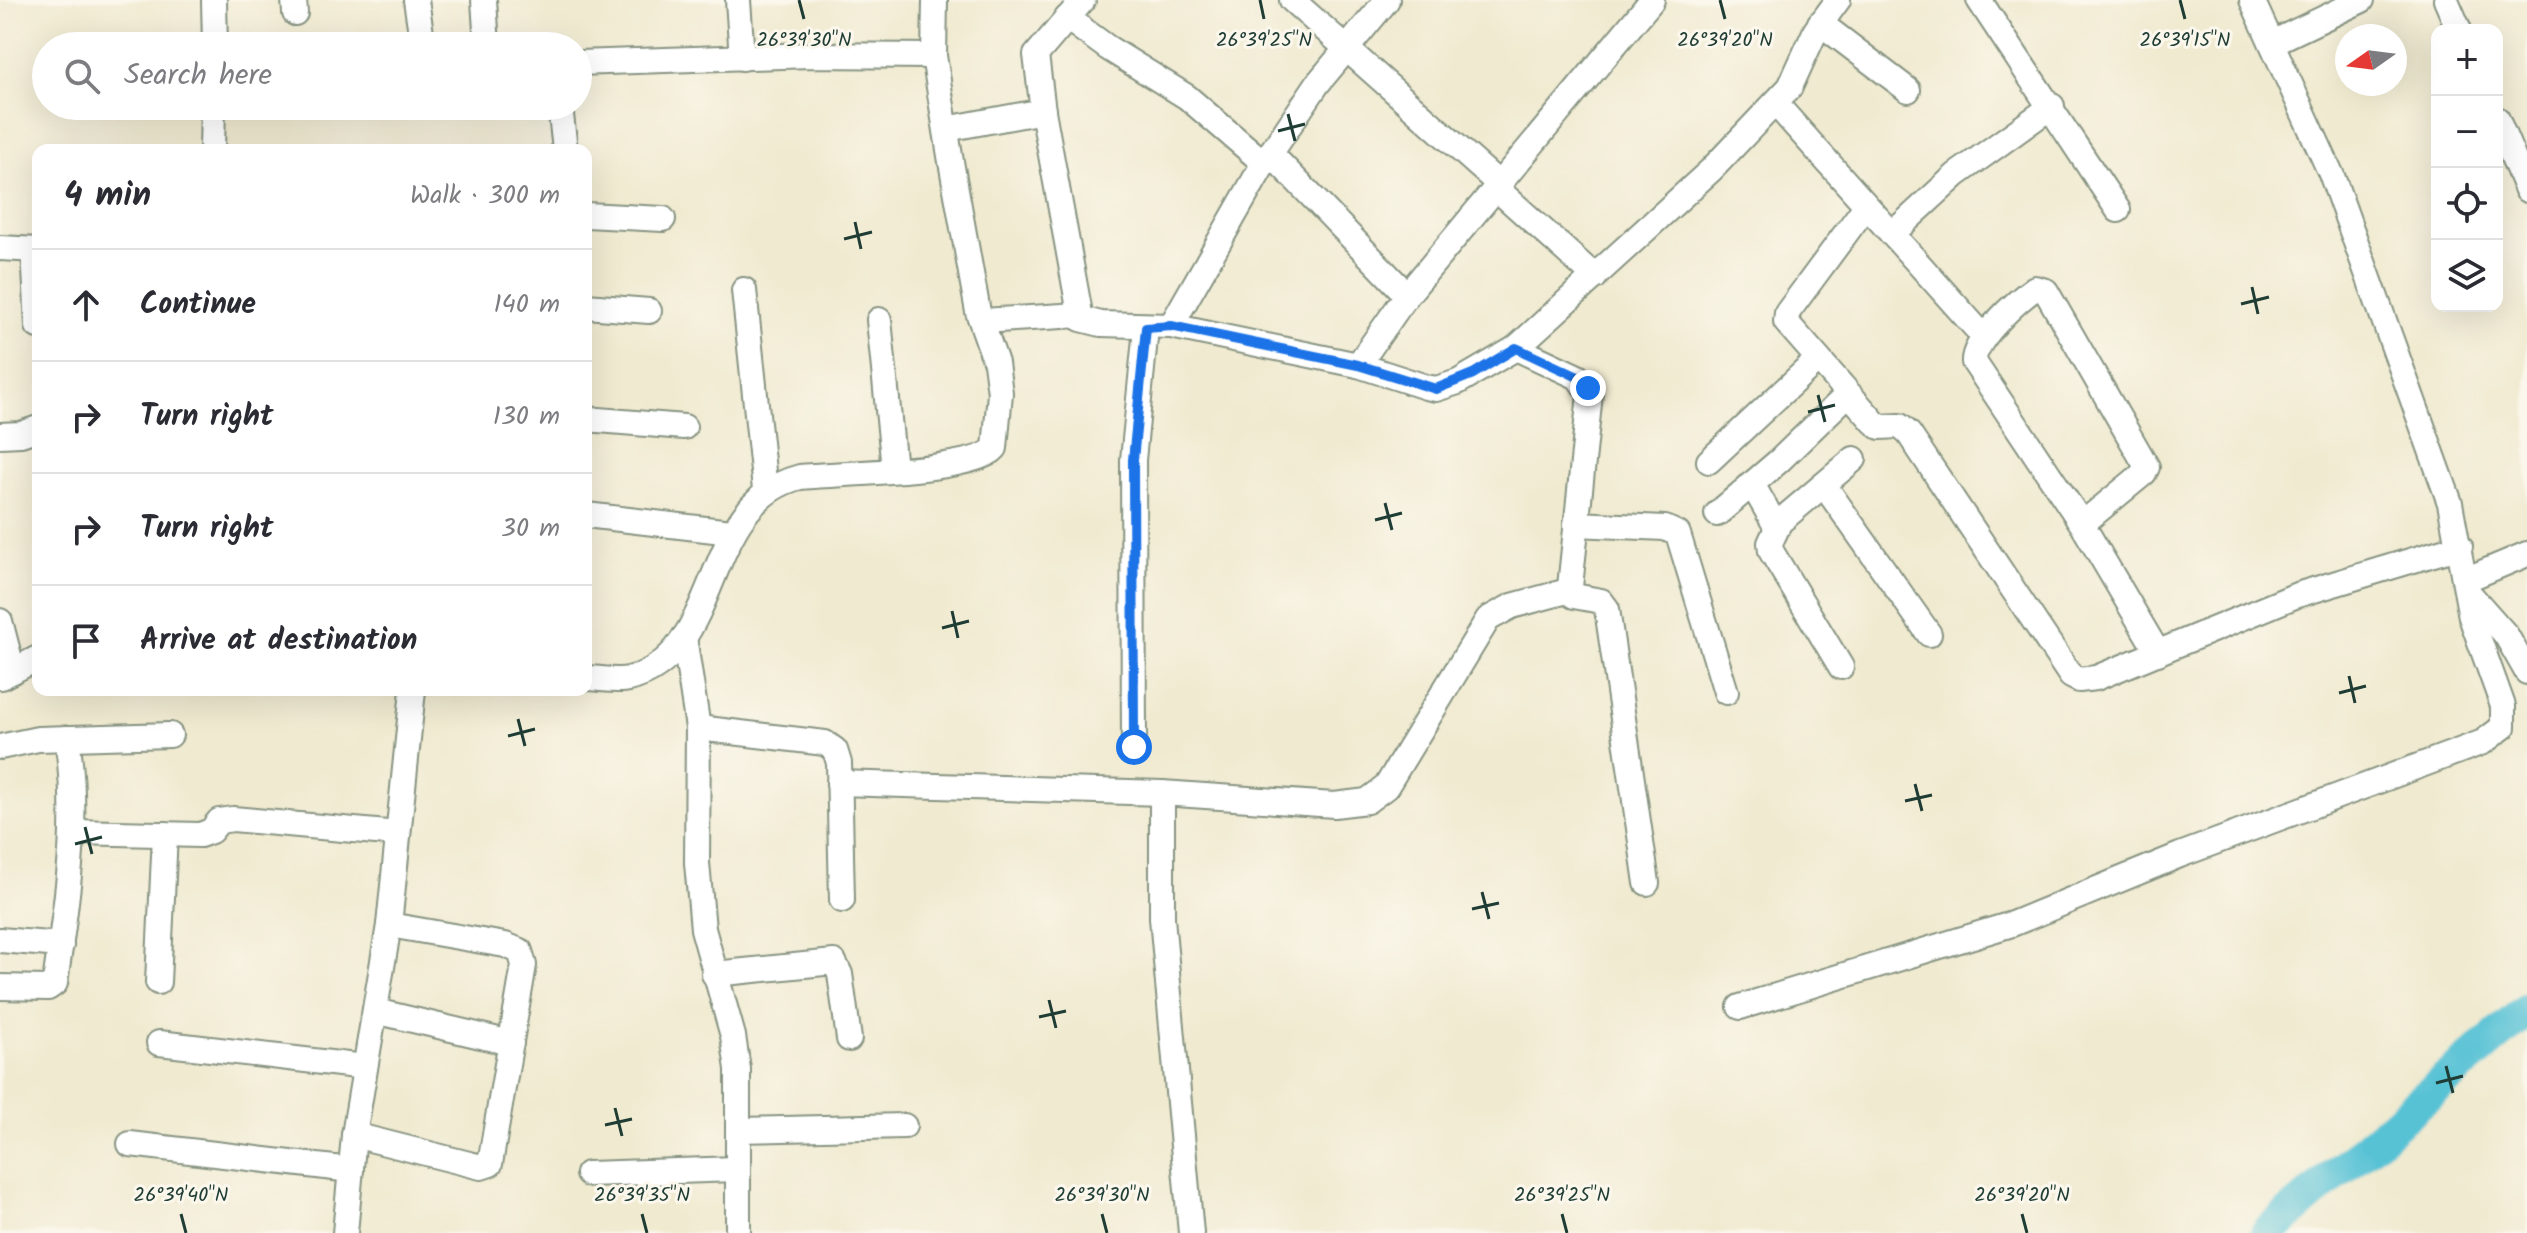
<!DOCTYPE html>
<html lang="en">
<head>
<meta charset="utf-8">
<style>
	:root { --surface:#fff; --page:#f2f2f3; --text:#2b2b33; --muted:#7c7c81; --line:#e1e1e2 }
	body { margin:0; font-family:Kalam,sans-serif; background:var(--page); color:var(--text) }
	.controls { position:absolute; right:24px; top:24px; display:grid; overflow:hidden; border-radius:16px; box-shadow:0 8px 32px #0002 }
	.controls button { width:72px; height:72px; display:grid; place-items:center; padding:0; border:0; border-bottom:2px solid var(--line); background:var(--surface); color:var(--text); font:40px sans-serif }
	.compass { position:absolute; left:2335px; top:24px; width:72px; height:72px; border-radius:50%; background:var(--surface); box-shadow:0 8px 32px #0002; rotate:256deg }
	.stop { position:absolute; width:24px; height:24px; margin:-18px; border:6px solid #1a73e8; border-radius:50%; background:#fff }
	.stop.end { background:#1a73e8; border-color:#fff; box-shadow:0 2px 8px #0008 }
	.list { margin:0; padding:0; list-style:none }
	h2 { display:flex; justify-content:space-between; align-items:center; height:104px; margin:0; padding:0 32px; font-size:34px }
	h2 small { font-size:26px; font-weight:400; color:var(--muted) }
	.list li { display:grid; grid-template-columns:52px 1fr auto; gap:24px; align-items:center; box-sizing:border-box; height:112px; padding:0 32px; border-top:2px solid var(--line) }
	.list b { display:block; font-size:30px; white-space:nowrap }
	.list em { font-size:26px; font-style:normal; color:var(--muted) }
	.icon { flex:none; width:44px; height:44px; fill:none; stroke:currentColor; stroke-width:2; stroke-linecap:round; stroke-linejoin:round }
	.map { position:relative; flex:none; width:2527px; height:1233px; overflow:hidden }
	.search { position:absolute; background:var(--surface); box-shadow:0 8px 32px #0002; left:32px; top:32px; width:560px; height:88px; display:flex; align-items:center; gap:20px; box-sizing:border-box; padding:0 28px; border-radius:44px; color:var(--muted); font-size:30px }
	.panel { position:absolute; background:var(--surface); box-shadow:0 8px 32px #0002; left:32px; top:144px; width:560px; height:552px; border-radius:16px }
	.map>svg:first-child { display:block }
</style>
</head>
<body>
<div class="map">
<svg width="2527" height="1233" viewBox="0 0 2527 1233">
	<rect width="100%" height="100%" fill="#fbf7ec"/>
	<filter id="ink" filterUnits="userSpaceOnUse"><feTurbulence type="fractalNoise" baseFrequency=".0125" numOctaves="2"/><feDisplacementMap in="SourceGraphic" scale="16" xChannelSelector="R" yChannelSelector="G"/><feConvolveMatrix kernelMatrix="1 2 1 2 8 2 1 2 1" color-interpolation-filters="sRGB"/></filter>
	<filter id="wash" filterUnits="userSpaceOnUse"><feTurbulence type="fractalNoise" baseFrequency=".006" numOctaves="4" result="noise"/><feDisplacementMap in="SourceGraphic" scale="32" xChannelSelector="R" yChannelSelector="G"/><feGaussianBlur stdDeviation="1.8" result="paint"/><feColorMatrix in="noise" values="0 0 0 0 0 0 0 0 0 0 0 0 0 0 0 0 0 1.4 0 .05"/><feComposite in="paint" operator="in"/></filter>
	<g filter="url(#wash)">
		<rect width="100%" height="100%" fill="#f0ead0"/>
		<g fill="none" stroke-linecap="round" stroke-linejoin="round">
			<path stroke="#59c2d5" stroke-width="34" d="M2267 1233 2527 1010"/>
		</g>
	</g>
	<g filter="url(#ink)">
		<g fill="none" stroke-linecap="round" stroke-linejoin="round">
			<defs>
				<g id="minor">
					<path d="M214 0 215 46"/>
					<path d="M294 0 295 13"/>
					<path d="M416 0 423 46"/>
					<path d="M484 0 487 46"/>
					<path d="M738 0 742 58"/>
					<path d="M1292 0 1499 184"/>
					<path d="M1979 0 2118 210"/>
					<path d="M2446 0 2459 30"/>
					<path d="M1067 18 1108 48 1187 97 1264 163"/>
					<path d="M1820 23 1908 90"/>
					<path d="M2272 43 2362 0"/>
					<path d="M578 63 810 55 934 56"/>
					<path d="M1776 104 1984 337"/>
					<path d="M560 106 565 150"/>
					<path d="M1043 111 1081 319 1101 324 1171 326 1358 365 1426 387 1436 389 1458 382 1516 348 1711 170 1790 87 1816 30 1838 0"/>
					<path d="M2497 119 2527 190"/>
					<path d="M946 129 1043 111 1036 55 1083 0"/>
					<path d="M212 150 213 106"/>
					<path d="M1270 153 1407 295"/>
					<path d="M1496 188 1595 277"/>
					<path d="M1866 206 1787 313 1786 322 1874 422 1880 427 1900 426 1909 434 2071 676 2079 680 2096 678 2297 595 2460 546"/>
					<path d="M586 215 663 219"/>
					<path d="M1892 234 1956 175 2052 106"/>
					<path d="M0 248 38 250"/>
					<path d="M34 250 38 326"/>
					<path d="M744 290 765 490"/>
					<path d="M586 306 649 311"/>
					<path d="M879 320 894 469"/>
					<path d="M982 321 1078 315"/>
					<path d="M1171 326 1264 163 1318 83 1387 0"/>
					<path d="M1516 348 1578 377 1590 394 1570 587 1574 596 1601 601 1607 609 1647 883"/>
					<path d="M1358 365 1407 295 1652 0"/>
					<path d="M586 419 684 427"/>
					<path d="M0 435 21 434 38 428"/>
					<path d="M1709 461 1818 359"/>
					<path d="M1752 484 1777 528 1770 543 1771 551 1841 667"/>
					<path d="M1824 485 1929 634"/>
					<path d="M1717 514 1780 460 1848 394"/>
					<path d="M586 515 731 532"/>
					<path d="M1576 524 1665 528 1678 534 1726 692"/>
					<path d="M2082 524 2144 473 2147 467 2046 291 2035 288C2018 300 1972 341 1974 362L2082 524 2158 653"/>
					<path d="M1776 525 1854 459"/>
					<path d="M2465 580 2527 554"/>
					<path d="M2467 591 2506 635 2527 672"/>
					<path d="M0 621 13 671"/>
					<path d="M684 637 698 728 697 863 703 929 733 1036 738 1069V1233"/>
					<path d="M1 677 38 658"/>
					<path d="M586 678C599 678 616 682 629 679 725 655 699 502 800 477 837 473 975 472 995 448L1000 393 996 363 978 312 950 156 934 56 935 0"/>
					<path d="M698 728 825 743 835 750 839 763 842 900"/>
					<path d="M0 747 38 739 170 735"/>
					<path d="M1134 747 1133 460 1146 328"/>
					<path d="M839 783 1162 793 1334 805 1367 801 1386 787 1488 619 1512 606 1571 590"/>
					<path d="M1162 793V918L1191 1233"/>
					<path d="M74 832 200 835 211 831 219 821 233 819 398 834"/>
					<path d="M0 940 61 945"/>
					<path d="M714 974 834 962 840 974 849 1039"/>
					<path d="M158 982 165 834"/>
					<path d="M0 987 48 988 55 983C67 898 80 824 67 738"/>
					<path d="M1740 1007 2012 924 2180 855 2483 742 2503 727V706L2471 617 2450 503 2332 176 2252 0"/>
					<path d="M375 1011 511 1043"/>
					<path d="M159 1043 365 1067"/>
					<path d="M738 1130 904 1126"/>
					<path d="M354 1135 481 1167 490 1164 524 965 520 951 505 945 389 925"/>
					<path d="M130 1144 351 1170"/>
					<path d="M588 1174 737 1169"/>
					<path d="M345 1233 354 1135 389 925 413 690"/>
				</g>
			</defs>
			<use href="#minor" stroke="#889482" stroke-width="28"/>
			<use href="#minor" stroke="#fff" stroke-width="24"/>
		</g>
	</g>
	<g fill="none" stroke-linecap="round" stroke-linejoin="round" filter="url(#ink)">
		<path stroke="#1a73e8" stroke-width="10" d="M1134 747 1133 460 1146 328 1171 326 1358 365 1436 389 1473 374 1516 348 1578 377 1588 388"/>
	</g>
	<path fill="none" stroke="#1f3d34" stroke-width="3" d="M799 0 804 19M1260 0 1264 19M1720 0 1725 19M2180 0 2185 19M1288 114 1295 141M1278 131 1305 124M855 222 861 249M844 239 872 232M2252 287 2258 314M2241 304 2269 297M1818 395 1825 422M1808 412 1835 405M1385 503 1392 530M1375 520 1402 513M952 611 958 638M942 628 969 621M2349 676 2355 703M2339 693 2366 686M518 719 525 746M508 736 535 729M1915 784 1922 811M1905 801 1932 795M85 827 92 854M75 844 102 837M1482 892 1489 919M1472 909 1499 903M1049 1000 1056 1028M1039 1017 1066 1011M2446 1066 2453 1093M2436 1083 2463 1076M615 1108 622 1136M605 1125 632 1119M181 1214 186 1233M642 1214 647 1233M1102 1214 1107 1233M1562 1214 1567 1233M2022 1214 2027 1233"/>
	<g font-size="20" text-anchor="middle" fill="#1f3d34" stroke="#fbf7ec" stroke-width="6" stroke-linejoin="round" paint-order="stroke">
		<text x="804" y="46">26°39'30"N</text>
		<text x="1264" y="46">26°39'25"N</text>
		<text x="1725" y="46">26°39'20"N</text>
		<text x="2185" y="46">26°39'15"N</text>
		<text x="181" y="1201">26°39'40"N</text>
		<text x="642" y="1201">26°39'35"N</text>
		<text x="1102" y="1201">26°39'30"N</text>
		<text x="1562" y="1201">26°39'25"N</text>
		<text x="2022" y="1201">26°39'20"N</text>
	</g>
</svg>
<div class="controls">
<button>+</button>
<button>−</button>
<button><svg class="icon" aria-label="locate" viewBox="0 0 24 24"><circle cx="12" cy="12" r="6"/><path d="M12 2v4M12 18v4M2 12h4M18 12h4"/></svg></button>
<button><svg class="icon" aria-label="layers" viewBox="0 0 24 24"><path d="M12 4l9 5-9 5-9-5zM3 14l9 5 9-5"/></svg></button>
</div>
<svg class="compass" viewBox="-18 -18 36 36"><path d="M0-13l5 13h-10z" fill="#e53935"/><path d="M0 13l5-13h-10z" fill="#7c7c81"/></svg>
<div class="stop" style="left:1134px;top:747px"></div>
<div class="stop end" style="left:1588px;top:388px"></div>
<div class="search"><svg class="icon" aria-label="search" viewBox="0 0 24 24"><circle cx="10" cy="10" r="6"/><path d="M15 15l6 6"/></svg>Search here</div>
<section class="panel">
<h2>4 min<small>Walk · 300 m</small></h2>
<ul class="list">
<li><svg class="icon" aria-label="ahead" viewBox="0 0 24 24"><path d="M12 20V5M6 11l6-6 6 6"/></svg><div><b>Continue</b></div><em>140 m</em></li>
<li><svg class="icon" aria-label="right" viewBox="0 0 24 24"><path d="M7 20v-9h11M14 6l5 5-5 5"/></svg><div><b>Turn right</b></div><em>130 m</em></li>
<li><svg class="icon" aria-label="right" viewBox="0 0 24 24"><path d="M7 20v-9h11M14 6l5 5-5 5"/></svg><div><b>Turn right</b></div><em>30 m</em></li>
<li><svg class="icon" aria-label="arrive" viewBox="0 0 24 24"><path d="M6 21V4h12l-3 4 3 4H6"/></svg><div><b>Arrive at destination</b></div></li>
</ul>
</section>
</div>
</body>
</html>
